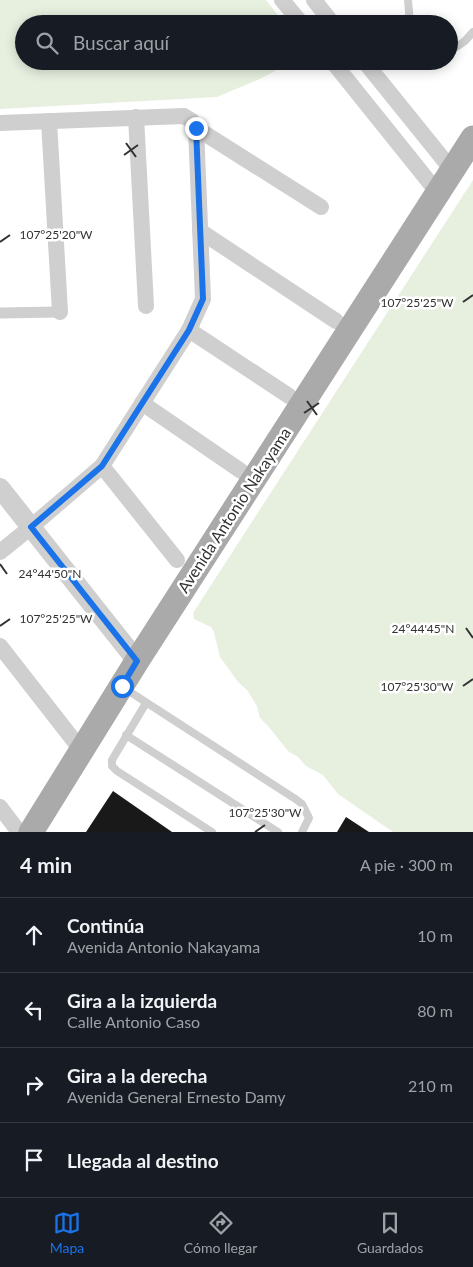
<!DOCTYPE html>
<html lang="es">
<head>
<meta charset="utf-8">
<style>
	:root { --surface:#171b24; --page:#20242c; --text:#f1f3f6; --muted:#9ea1a6; --line:#363941; --accent:#1a73e8 }
	body { margin:0; font-family:Lato,sans-serif; background:var(--page); color:var(--text) }
	.stop { position:absolute; width:15px; height:15px; margin:-11px; border:4px solid #1a73e8; border-radius:50%; background:#fff }
	.stop.end { background:#1a73e8; border-color:#fff; box-shadow:0 1px 5px #0008 }
	.list { margin:0; padding:0; list-style:none }
	h2 { display:flex; justify-content:space-between; align-items:center; height:65px; margin:0; padding:0 20px; font-size:21px }
	h2 small { font-size:16px; font-weight:400; color:var(--muted) }
	.list li { display:grid; grid-template-columns:32px 1fr auto; gap:15px; align-items:center; box-sizing:border-box; height:75px; padding:0 20px; border-top:1px solid var(--line) }
	.list b { display:block; font-size:19px; white-space:nowrap }
	.list p { margin:0; font-size:16px; white-space:nowrap; color:var(--muted) }
	.list em { font-size:16px; font-style:normal; color:var(--muted) }
	.icon { flex:none; width:28px; height:28px; fill:none; stroke:currentColor; stroke-width:2; stroke-linecap:round; stroke-linejoin:round }
	.map { position:relative; flex:none; width:473px; height:832px; overflow:hidden }
	.search { position:absolute; background:var(--surface); box-shadow:0 2px 12px #0003; left:15px; right:15px; top:15px; height:55px; display:flex; align-items:center; gap:12px; box-sizing:border-box; padding:0 18px; border-radius:28px; color:var(--muted); font-size:19px }
	.sheet { height:365px; background:var(--surface) }
	nav { display:flex; justify-content:space-around; align-items:center; box-sizing:border-box; height:70px; border-top:1px solid var(--line); background:var(--surface); font-size:14px; color:var(--muted) }
	nav a { display:grid; justify-items:center; gap:2px }
	nav .on { color:var(--accent) }
	.map>svg:first-child { display:block }
</style>
</head>
<body>
<div class="map">
<svg width="473" height="832" viewBox="0 0 473 832">
	<rect width="100%" height="100%" fill="#fff"/>
	<g fill="#e7efdf">
		<path d="M0 0H266L285 24H24V61H310L309 63H297L284 66 262 78 217 97 0 109Z"/>
		<path d="M473 180V832H393L338 794 323 775 306 766 298 757 288 751 269 727 260 718 257 706 247 690 238 682 220 657 214 632 211 627 194 619 193 613Z"/>
	</g>
	<g fill="#191919">
		<path d="M113 791 172 832H86Z"/>
		<path d="M346 817 369 832H337Z"/>
	</g>
	<g fill="none" stroke-linecap="round" stroke-linejoin="round">
		<g stroke="#cfcfcf" stroke-width="8">
			<path d="M408 0 410 24"/>
			<path d="M449 52 465 41 473 32"/>
			<path d="M124 688 297 800 302 804 309 818 302 832"/>
			<path d="M146 703 112 760V766L117 771 212 832"/>
			<path d="M126 735 278 832"/>
		</g>
		<path stroke="#cfcfcf" stroke-width="11" d="M0 313 60 312"/>
		<g stroke="#cfcfcf" stroke-width="16">
			<path d="M282 0 302 24"/>
			<path d="M314 0 333 24"/>
			<path d="M332 61 438 193"/>
			<path d="M364 61 452 170"/>
			<path d="M136 117 146 306"/>
			<path d="M49 121 60 312"/>
			<path d="M0 123 184 116 192 121 196 128 203 299 189 330 102 466 31 527 0 552"/>
			<path d="M196 128 321 207"/>
			<path d="M200 231 336 321"/>
			<path d="M189 330 289 396"/>
			<path d="M142 403 241 471"/>
			<path d="M102 466 177 560"/>
			<path d="M0 646 82 751"/>
			<path d="M0 807 19 832"/>
		</g>
		<path stroke="#cfcfcf" stroke-width="20" d="M0 488 137 661"/>
		<path stroke="#aaa" stroke-width="25" d="M31 832 137 661 473 138"/>
	</g>
	<g fill="none" stroke-linecap="round" stroke-linejoin="round">
		<path stroke="#1a73e8" stroke-width="6" d="M122 686 137 661 31 527 102 466 189 330 203 299 196 128"/>
	</g>
	<path fill="none" stroke="#323232" stroke-width="2" d="M126 143 136 157M124 155 138 145M0 242 10 235M463 302 473 295M307 401 317 415M304 413 319 403M0 564 7 574M0 626 10 619M466 628 473 638M463 686 473 679M255 832 265 825"/>
	<g text-anchor="middle" stroke-width="5" stroke-linejoin="round" paint-order="stroke">
		<g font-size="16" fill="#323232" stroke="#fff">
			<text transform="translate(234 510) rotate(-57)" y="6">Avenida Antonio Nakayama</text>
		</g>
	</g>
	<g font-size="12" text-anchor="middle" fill="#323232" stroke="#fff" stroke-width="5" stroke-linejoin="round" paint-order="stroke">
		<text x="56" y="239">107°25'20"W</text>
		<text x="417" y="307">107°25'25"W</text>
		<text x="50" y="578">24°44'50"N</text>
		<text x="56" y="623">107°25'25"W</text>
		<text x="423" y="633">24°44'45"N</text>
		<text x="417" y="691">107°25'30"W</text>
		<text x="265" y="817">107°25'30"W</text>
	</g>
</svg>
<div class="stop" style="left:122px;top:686px"></div>
<div class="stop end" style="left:196px;top:128px"></div>
<div class="search"><svg class="icon" aria-label="search" viewBox="0 0 24 24"><circle cx="10" cy="10" r="6"/><path d="M15 15l6 6"/></svg>Buscar aquí</div>
</div>
<section class="sheet">
<h2>4 min<small>A pie · 300 m</small></h2>
<ul class="list">
<li><svg class="icon" aria-label="ahead" viewBox="0 0 24 24"><path d="M12 20V5M6 11l6-6 6 6"/></svg><div><b>Continúa</b><p>Avenida Antonio Nakayama</p></div><em>10 m</em></li>
<li><svg class="icon" aria-label="left" viewBox="0 0 24 24"><path d="M17 20v-9H6M10 6l-5 5 5 5"/></svg><div><b>Gira a la izquierda</b><p>Calle Antonio Caso</p></div><em>80 m</em></li>
<li><svg class="icon" aria-label="right" viewBox="0 0 24 24"><path d="M7 20v-9h11M14 6l5 5-5 5"/></svg><div><b>Gira a la derecha</b><p>Avenida General Ernesto Damy</p></div><em>210 m</em></li>
<li><svg class="icon" aria-label="arrive" viewBox="0 0 24 24"><path d="M6 21V4h12l-3 4 3 4H6"/></svg><div><b>Llegada al destino</b></div></li>
</ul>
</section>
<nav>
<a class="on"><svg class="icon" aria-label="map" viewBox="0 0 24 24"><path d="M3 6l6-2 6 2 6-2v14l-6 2-6-2-6 2zM9 4v14M15 6v14"/></svg>Mapa</a>
<a><svg class="icon" aria-label="directions" viewBox="0 0 24 24"><path d="M12 3l9 9-9 9-9-9zM9 14v-3h6M13 9l2 2-2 2"/></svg>Cómo llegar</a>
<a><svg class="icon" aria-label="saved" viewBox="0 0 24 24"><path d="M7 4h10v16l-5-4-5 4z"/></svg>Guardados</a>
</nav>
</body>
</html>
